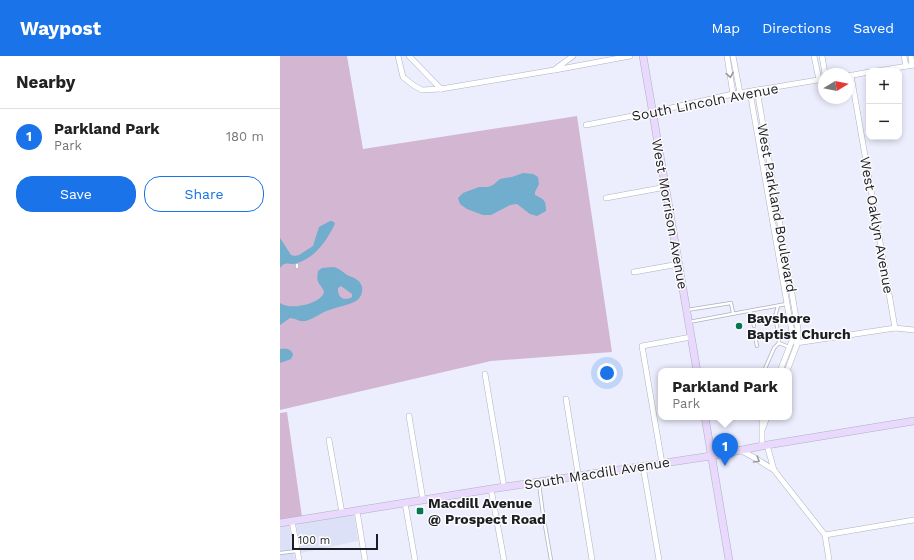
<!DOCTYPE html>
<html lang="en">
<head>
<meta charset="utf-8">
<style>
	:root { --surface:#fff; --page:#f2f2f2; --text:#222; --muted:#767676; --line:#e0e0e0; --accent:#1a73e8 }
	body { margin:0; font-family:"Work Sans",sans-serif; background:var(--page); color:var(--text) }
	.controls { position:absolute; right:12px; top:12px; display:grid; overflow:hidden; border-radius:8px; box-shadow:0 2px 6px #0003 }
	.controls button { width:36px; height:36px; display:grid; place-items:center; padding:0; border:0; border-bottom:1px solid var(--line); background:var(--surface); color:var(--text); font:20px sans-serif }
	.compass { position:absolute; left:538px; top:12px; width:36px; height:36px; border-radius:50%; background:var(--surface); box-shadow:0 2px 6px #0003; rotate:80deg }
	.scale { position:absolute; left:12px; bottom:10px; width:86px; box-sizing:border-box; padding-left:4px; border:2px solid #1d1e24; border-top:0; font-size:11px; line-height:14px; white-space:nowrap; color:#1d1e24; -webkit-text-stroke:3px #fcfcfc; paint-order:stroke }
	.you { position:absolute; left:327px; top:317px; width:14px; height:14px; margin:-10px; border:3px solid #fff; border-radius:50%; background:#1a73e8; box-shadow:0 0 0 6px #1a73e833 }
	.badge { display:grid; place-items:center; width:26px; height:26px; border-radius:50%; background:var(--accent); color:#fff; font-size:13px; font-weight:700 }
	.pin { position:absolute; translate:-50% -33px; filter:drop-shadow(0 1px 2px #0008) }
	.pin::after { content:''; position:absolute; top:21px; width:14px; height:12px; background:inherit; clip-path:polygon(0 0,100% 0,50% 100%) }
	.popup { position:absolute; left:378px; top:312px; width:134px; height:52px; box-sizing:border-box; display:grid; place-content:center; border-radius:8px; background:var(--surface); filter:drop-shadow(0 1px 3px #0005); font-size:13px; white-space:nowrap; color:var(--muted) }
	.popup b { font-size:15px; color:var(--text) }
	.popup::after { content:''; position:absolute; left:50%; top:100%; margin-left:-8px; border:8px solid transparent; border-top-color:var(--surface) }
	.list { margin:0; padding:0; list-style:none }
	h2 { display:flex; justify-content:space-between; align-items:center; height:52px; margin:0; padding:0 16px; font-size:17px }
	h2 small { font-size:13px; font-weight:400; color:var(--muted) }
	.list li { display:grid; grid-template-columns:26px 1fr auto; gap:12px; align-items:center; box-sizing:border-box; height:56px; padding:0 16px; border-top:1px solid var(--line) }
	.list b { display:block; font-size:15px; white-space:nowrap }
	.list p { margin:0; font-size:13px; white-space:nowrap; color:var(--muted) }
	.list em { font-size:13px; font-style:normal; color:var(--muted) }
	.actions { display:flex; gap:8px; padding:12px 16px }
	.actions a { flex:1; padding:9px 0; border:1px solid var(--accent); border-radius:16px; text-align:center; font-size:14px; color:var(--accent) }
	.actions .main { background:var(--accent); color:#fff }
	.map { position:relative; flex:none; width:634px; height:504px; overflow:hidden }
	header { display:flex; align-items:center; gap:24px; box-sizing:border-box; height:56px; padding:0 20px; background:var(--accent); color:#fff }
	header strong { font-size:19px }
	nav { display:flex; gap:22px; margin-inline-start:auto; font-size:14px }
	main { display:flex }
	aside { flex:1; background:var(--surface) }
	.map>svg:first-child { display:block }
</style>
</head>
<body>
<header>
<strong>Waypost</strong>
<nav><a>Map</a><a>Directions</a><a>Saved</a></nav>
</header>
<main>
<aside>
<h2>Nearby<small></small></h2>
<ul class="list">
<li><span class="badge">1</span><div><b>Parkland Park</b><p>Park</p></div><em>180 m</em></li>
</ul>
<div class="actions"><a class="main">Save</a><a>Share</a></div>
</aside>
<div class="map">
<svg width="634" height="504" viewBox="0 0 634 504">
	<rect width="100%" height="100%" fill="#eceefe"/>
	<g fill="#dde1f8">
		<path d="M74 458 78 485 21 497 16 468Z"/>
		<path d="M9 469 15 504H0V470Z"/>
	</g>
	<g fill="#d2b6d2">
		<path d="M0 0H67L83 93 297 60 332 296 211 305 0 354Z"/>
		<path d="M7 356 22 461 0 464V357Z"/>
	</g>
	<g fill="#71adcc" fill-rule="evenodd">
		<path d="M243 117 253 118 258 121 259 128 255 136V139C264 143 266 144 266 155L257 160 250 158 237 148 230 149 211 159H203L187 153 180 148 178 142 183 137 199 131H208L213 129 220 123 225 122 232 121Z"/>
		<path d="M50 165H52L55 167 54 170C46 185 35 202 17 207 9 210 6 204 0 212V182L11 199 15 200 19 199 33 190 39 171Z"/>
		<path d="M53 211C60 212 63 217 69 220 75 222 80 224 82 231 84 246 69 248 59 251 54 252 49 254 44 256 38 259 31 264 25 265 19 266 15 262 10 262L0 269V247C10 254 33 249 41 241 43 239 44 237 44 235 39 226 36 227 38 215L42 212ZM61 230 72 238V241C64 246 57 241 58 232Z"/>
		<path d="M0 293C6 292 12 293 13 299L11 303 0 307Z"/>
	</g>
	<g fill="none" stroke-linecap="round" stroke-linejoin="round">
		<defs>
			<g id="lane">
				<path d="M17 211V209"/>
				<path d="M407 254 451 247 453 257"/>
				<path d="M470 255 474 270"/>
				<path d="M409 266 506 248"/>
				<path d="M475 280 477 290"/>
				<path d="M499 287 509 291"/>
				<path d="M484 315 494 292 499 287 498 276 495 260 498 250"/>
				<path d="M259 428 263 458 271 504"/>
				<path d="M0 497 17 495"/>
			</g>
			<g id="street">
				<path d="M118 0 123 21 133 29 142 34 161 33 274 14 293 0"/>
				<path d="M129 0 161 33"/>
				<path d="M447 0 453 38"/>
				<path d="M453 0 460 37"/>
				<path d="M534 0 539 24"/>
				<path d="M542 0 545 18"/>
				<path d="M624 0 626 10"/>
				<path d="M631 0 632 9"/>
				<path d="M275 14 350 0"/>
				<path d="M597 15 634 9"/>
				<path d="M571 19 615 272"/>
				<path d="M568 20 589 16"/>
				<path d="M477 34 518 273V286L507 315"/>
				<path d="M470 36 513 282 500 315"/>
				<path d="M306 69 373 56 453 38 544 23"/>
				<path d="M326 142 386 131"/>
				<path d="M354 216 399 208"/>
				<path d="M516 287 615 272 634 274"/>
				<path d="M205 318 224 431"/>
				<path d="M286 343 312 504"/>
				<path d="M129 360 143 444"/>
				<path d="M483 372 487 361"/>
				<path d="M49 384 62 457"/>
				<path d="M487 389 494 414 545 479 549 504"/>
				<path d="M482 390V361"/>
				<path d="M460 394 475 402 494 414"/>
				<path d="M382 407 362 290 411 281"/>
				<path d="M363 410 379 504"/>
				<path d="M211 433 224 504"/>
				<path d="M125 447 135 504"/>
				<path d="M77 455 85 504"/>
				<path d="M12 465 19 504"/>
				<path d="M545 479 634 464"/>
			</g>
			<g id="secondary">
				<path d="M363 0 417 315"/>
				<path d="M425 361 449 504"/>
				<path d="M0 467 211 433 431 400 487 389 634 365"/>
			</g>
		</defs>
		<use href="#lane" stroke="#afb1c0" stroke-width="4"/>
		<use href="#street" stroke="#afb1c0" stroke-width="6"/>
		<use href="#secondary" stroke="#afb1c0" stroke-width="8"/>
		<use href="#lane" stroke="#fff" stroke-width="2.5"/>
		<use href="#street" stroke="#fff" stroke-width="5"/>
		<use href="#secondary" stroke="#e9d9fc" stroke-width="7"/>
	</g>
	<defs><path id="oneway-chevron" d="M-2-3.5L2.5 0L-2 3.5" fill="none" stroke-width="1.6" stroke-linecap="round" stroke-linejoin="round"/></defs>
	<g stroke="#999a9c">
		<use href="#oneway-chevron" transform="translate(450 19) rotate(80)"/>
		<use href="#oneway-chevron" transform="translate(477 404) rotate(31)"/>
	</g>
	<g fill="#067650" stroke="#fcfcfc" stroke-width="1.5">
		<circle cx="459" cy="270" r="4"/>
		<rect x="136" y="451" width="8" height="8" rx="2"/>
	</g>
	<g text-anchor="middle" stroke-width="3" stroke-linejoin="round" paint-order="stroke">
		<g font-size="14" fill="#1d1e24" stroke="#fcfcfc">
			<text transform="translate(425 46) rotate(-11)" y="5">South Lincoln Avenue</text>
			<text transform="translate(497 152) rotate(80)" y="5">West Parkland Boulevard</text>
			<text transform="translate(390 158) rotate(80)" y="5">West Morrison Avenue</text>
			<text transform="translate(597 169) rotate(80)" y="5">West Oaklyn Avenue</text>
			<text transform="translate(317 417) rotate(-9)" y="5">South Macdill Avenue</text>
		</g>
		<g font-size="14" font-weight="bold" fill="#1d1e24" stroke="#fcfcfc" text-anchor="start">
			<text x="467" y="267">Bayshore<tspan x="467" dy="16">Baptist Church</tspan></text>
			<text x="148" y="452">Macdill Avenue<tspan x="148" dy="16">@ Prospect Road</tspan></text>
		</g>
	</g>
</svg>
<div class="controls">
<button>+</button>
<button>−</button>
</div>
<svg class="compass" viewBox="-18 -18 36 36"><path d="M0-13l5 13h-10z" fill="#e53935"/><path d="M0 13l5-13h-10z" fill="#767676"/></svg>
<div class="scale">100 m</div>
<div class="you"></div>
<div class="pin badge" style="left:445px;top:410px">1</div>
<div class="popup"><b>Parkland Park</b>Park</div>
</div>
</main>
</body>
</html>
